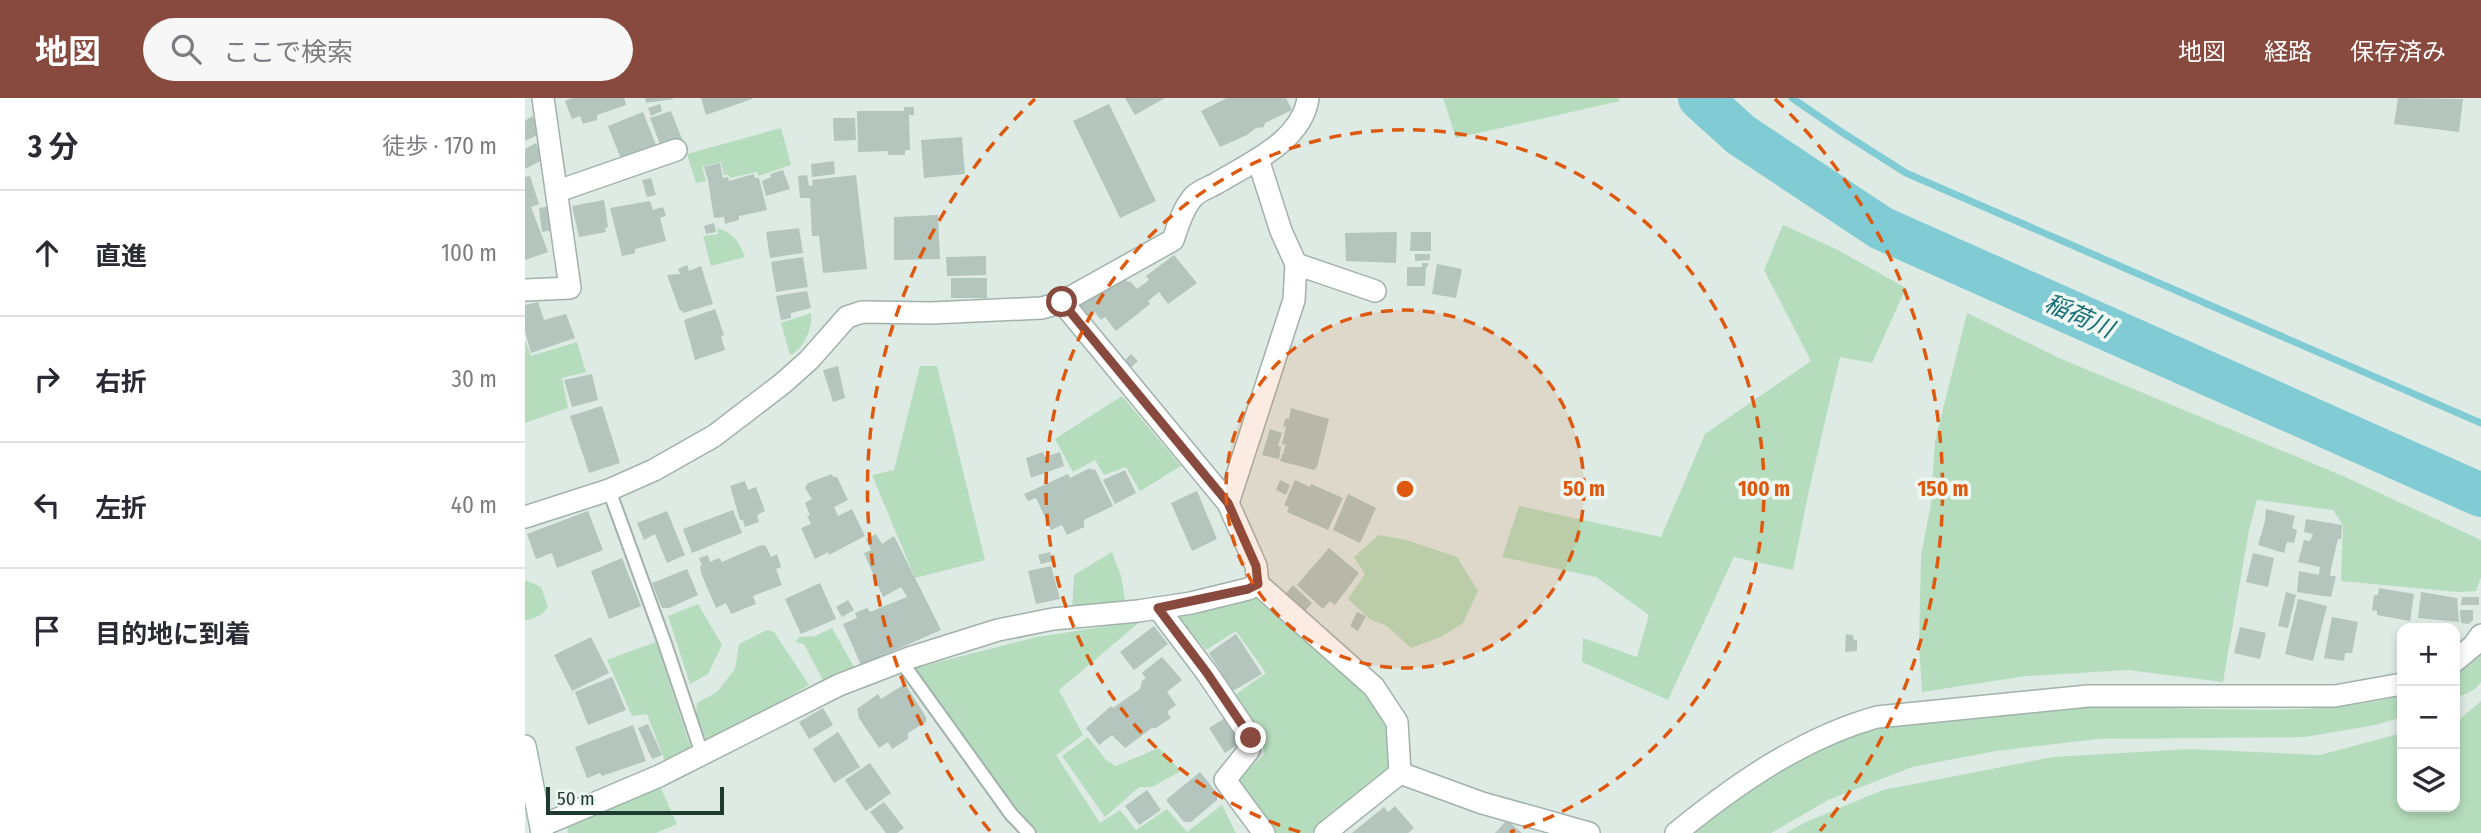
<!DOCTYPE html>
<html lang="ja">
<head>
<meta charset="utf-8">
<style>
	:root { --surface:#fff; --page:#f7f7f7; --text:#2b2b33; --muted:#7c7c81; --line:#e1e1e2; --accent:#88493e }
	body { margin:0; font-family:"Fira Sans Condensed","Noto Sans JP",sans-serif; background:var(--page); color:var(--text) }
	.controls { position:absolute; right:21px; bottom:21px; display:grid; overflow:hidden; border-radius:14px; box-shadow:0 4px 10px #0003 }
	.controls button { width:63px; height:63px; display:grid; place-items:center; padding:0; border:0; border-bottom:2px solid var(--line); background:var(--surface); color:var(--text); font:35px sans-serif }
	.scale { position:absolute; left:21px; bottom:18px; width:178px; box-sizing:border-box; padding-left:7px; border:4px solid #1e3b31; border-top:0; font-size:19px; line-height:24px; white-space:nowrap; color:#1e3b31; -webkit-text-stroke:5px #eef7f2; paint-order:stroke }
	.stop { position:absolute; width:21px; height:21px; margin:-16px; border:5px solid #88493e; border-radius:50%; background:#fff }
	.stop.end { background:#88493e; border-color:#fff; box-shadow:0 2px 7px #0008 }
	.list { margin:0; padding:0; list-style:none }
	h2 { display:flex; justify-content:space-between; align-items:center; height:91px; margin:0; padding:0 28px; font-size:30px }
	h2 small { font-size:23px; font-weight:400; color:var(--muted) }
	.list li { display:grid; grid-template-columns:46px 1fr auto; gap:21px; align-items:center; box-sizing:border-box; height:126px; padding:0 28px; border-top:2px solid var(--line) }
	.list b { display:block; font-size:26px; white-space:nowrap }
	.list em { font-size:23px; font-style:normal; color:var(--muted) }
	.icon { flex:none; width:38px; height:38px; fill:none; stroke:currentColor; stroke-width:2; stroke-linecap:round; stroke-linejoin:round }
	.map { position:relative; flex:none; width:1956px; height:735px; overflow:hidden }
	header { display:flex; align-items:center; gap:42px; box-sizing:border-box; height:98px; padding:0 35px; background:var(--accent); color:#fff }
	header strong { font-size:33px }
	nav { display:flex; gap:38px; margin-inline-start:auto; font-size:24px }
	.search { width:490px; height:63px; background:var(--page); display:flex; align-items:center; gap:18px; box-sizing:border-box; padding:0 24px; border-radius:38px; color:var(--muted); font-size:26px }
	main { display:flex }
	aside { flex:1; background:var(--surface) }
	.map>svg:first-child { display:block }
</style>
</head>
<body>
<header>
<strong>地図</strong>
<div class="search"><svg class="icon" aria-label="search" viewBox="0 0 24 24"><circle cx="10" cy="10" r="6"/><path d="M15 15l6 6"/></svg>ここで検索</div>
<nav><a>地図</a><a>経路</a><a>保存済み</a></nav>
</header>
<main>
<aside>
<h2>3 分<small>徒歩 · 170 m</small></h2>
<ul class="list">
<li><svg class="icon" aria-label="ahead" viewBox="0 0 24 24"><path d="M12 20V5M6 11l6-6 6 6"/></svg><div><b>直進</b></div><em>100 m</em></li>
<li><svg class="icon" aria-label="right" viewBox="0 0 24 24"><path d="M7 20v-9h11M14 6l5 5-5 5"/></svg><div><b>右折</b></div><em>30 m</em></li>
<li><svg class="icon" aria-label="left" viewBox="0 0 24 24"><path d="M17 20v-9H6M10 6l-5 5 5 5"/></svg><div><b>左折</b></div><em>40 m</em></li>
<li><svg class="icon" aria-label="arrive" viewBox="0 0 24 24"><path d="M6 21V4h12l-3 4 3 4H6"/></svg><div><b>目的地に到着</b></div></li>
</ul>
</aside>
<div class="map">
<svg width="1956" height="735" viewBox="0 0 1956 735">
	<rect width="100%" height="100%" fill="#deeae4"/>
	<g fill="#b5ddbd">
		<path d="M918 0H1093L1095 3 931 40Z"/>
		<path d="M256 30 266 67 233 78 232 74 205 80 204 77H199L196 64 177 69 181 83 171 85 162 56Z"/>
		<path d="M1258 127 1311 151 1381 190 1347 265 1315 259 1284 392 1268 472 1209 459 1143 602 1057 564 1058 540 1112 559 1124 517 1071 479 977 459 994 408 1136 439 1180 336 1286 263 1239 172Z"/>
		<path d="M192 130C208 135 214 143 220 159L186 168 178 138 193 136Z"/>
		<path d="M286 215C288 229 279 251 265 257L256 225Z"/>
		<path d="M1442 215 1534 260 1818 378 1956 442V479L1951 493 1933 494 1816 483 1818 427 1808 412 1732 402 1724 432 1698 584 1603 572 1501 578 1397 594 1394 548 1396 457 1406 406 1410 343Z"/>
		<path d="M0 242 6 258 52 244 61 274 37 280 43 310 0 325Z"/>
		<path d="M395 268H412L460 462 390 480 347 377 369 372Z"/>
		<path d="M597 298 656 368 615 393 601 369 579 377 570 362 548 374 530 341Z"/>
		<path d="M854 437 881 442 932 459 953 493 938 525 916 539 886 550 862 528 846 522 823 501 840 476 829 459Z"/>
		<path d="M587 454 596 478 601 507 547 514 549 477Z"/>
		<path d="M0 482 16 489 23 509 16 517 0 523Z"/>
		<path d="M731 496 853 605 864 632 866 669 787 735H745L709 683 739 657C740 636 721 613 711 596L741 575 711 533 681 552 650 516Z"/>
		<path d="M173 506 197 547 183 576 165 586 143 518Z"/>
		<path d="M616 523 534 592 558 637 531 657 575 725 595 712 611 732 642 711 662 734 697 707 711 735H513L491 711 390 570 512 539Z"/>
		<path d="M307 530 330 571 298 582 279 546 271 544 274 539 290 538Z"/>
		<path d="M242 532 249 534 284 587 183 645 171 616 172 605 192 594 210 571 214 546Z"/>
		<path d="M131 544 166 651 140 663 122 616 107 618 82 562Z"/>
		<path d="M1956 555V584L1950 591 1930 601V575L1949 563Z"/>
		<path d="M1877 598V619L1850 627 1780 639 1573 641 1471 653 1387 669 1303 702 1246 735H1170C1224 693 1280 649 1348 632 1380 624 1415 623 1448 620 1485 617 1523 610 1559 609 1665 607 1774 622 1877 598Z"/>
		<path d="M1956 603V735H1261L1281 724 1358 692 1528 659 1665 651 1795 657 1877 635V709H1930V621L1936 620Z"/>
		<path d="M563 639 581 662 591 668 634 650 656 673 627 689H614L580 719 537 658Z"/>
		<path d="M135 688 152 726 131 735H43L42 727Z"/>
	</g>
	<g fill="none" stroke-linecap="round" stroke-linejoin="round">
		<path stroke="#81ccd4" stroke-width="7" d="M1267 0 1318 35 1381 75 1956 325"/>
		<path stroke="#81ccd4" stroke-width="44" d="M1175 0 1216 37 1356 130 1956 397"/>
	</g>
	<g fill="#b3c5bd">
		<path d="M47 0H99L101 7 72 17V22L58 26 55 18 47 21 40 3Z"/>
		<path d="M120 0H148V1L121 5Z"/>
		<path d="M176 0H227V1L181 17Z"/>
		<path d="M600 0H640L610 17Z"/>
		<path d="M702 0H761L767 12 740 25 739 29 731 30 722 37 695 49 676 13Z"/>
		<path d="M1873 0 1938 1 1934 34 1869 26Z"/>
		<path d="M135 6 137 13 126 18 123 10Z"/>
		<path d="M584 6 631 103 595 120 548 23Z"/>
		<path d="M379 9H389V17H384L385 52H380V57H363V53L333 54 332 13H379Z"/>
		<path d="M146 13 157 41 136 49 125 20Z"/>
		<path d="M118 14 131 47 96 61 83 28Z"/>
		<path d="M7 18 17 35 0 43V23Z"/>
		<path d="M308 20H330L331 42 309 43Z"/>
		<path d="M437 39 440 76 399 80 396 42Z"/>
		<path d="M11 45 19 61 0 71V51Z"/>
		<path d="M309 63 310 76 287 79 286 66Z"/>
		<path d="M195 65 198 80 203 79 204 83 229 76 230 80H234L242 112 214 118V122L200 126 199 119 189 120 183 82 179 69Z"/>
		<path d="M258 72 265 91 241 98 237 83 246 79 245 76Z"/>
		<path d="M282 77 284 88 288 87 287 82 331 77 342 171 298 175 294 138H287L285 100H275L273 78Z"/>
		<path d="M5 78 14 106 6 109 23 154 0 162V79Z"/>
		<path d="M126 80 131 97 122 99 117 82Z"/>
		<path d="M79 102 83 129 80 130 81 134 54 139 47 108Z"/>
		<path d="M125 103 128 112 138 109 141 118 135 120 141 143 110 151V155L97 158 85 110Z"/>
		<path d="M26 108 29 132 17 134 14 110Z"/>
		<path d="M413 117 415 161 369 162V119Z"/>
		<path d="M189 125 191 134 181 136 179 128Z"/>
		<path d="M274 130 278 155 245 160 241 134Z"/>
		<path d="M872 134 871 165 821 163 820 135Z"/>
		<path d="M886 134H906V153H885Z"/>
		<path d="M890 156H905V162L890 163Z"/>
		<path d="M649 157 672 185 643 206 634 194 623 203 625 206 591 233 580 219 576 222 570 214 562 220 552 209 600 181 603 184 605 183 612 191 624 182 621 178Z"/>
		<path d="M461 158V177L422 178 421 159Z"/>
		<path d="M278 159 283 189 251 194 246 164Z"/>
		<path d="M897 165H903V169H901L900 188H882V169H897Z"/>
		<path d="M912 166 937 171 931 200 907 196Z"/>
		<path d="M162 167 164 173 176 168 188 206 158 215 157 212 155 213 142 177 155 176 153 171Z"/>
		<rect x="426" y="180" width="36" height="20"/>
		<path d="M282 193 286 210 266 215V220L256 222 251 198Z"/>
		<path d="M13 204 19 222 41 216 50 240 6 255 0 234V207Z"/>
		<path d="M190 211 199 237 196 238 200 252 170 262 159 222Z"/>
		<path d="M606 256 613 263 605 270 599 263Z"/>
		<path d="M313 268 320 300 308 304 298 272Z"/>
		<path d="M67 276 73 302 47 309 39 282Z"/>
		<path d="M77 308 95 365 64 375 45 318Z"/>
		<path d="M766 310 804 321 792 369 789 372 755 363 761 347 757 346 761 329 758 328 761 320 764 321Z"/>
		<path d="M745 331 757 335 753 348H756L754 361 737 357Z"/>
		<path d="M518 354 520 359 535 354 539 368 506 380 501 360Z"/>
		<path d="M565 370 567 372 570 371 588 408 559 422V429L542 437 537 427 526 432 511 400 503 403 499 396 543 376 545 380Z"/>
		<path d="M600 372 611 395 590 406 578 382Z"/>
		<path d="M307 376 308 379H312L323 402 309 409 313 418 327 411 340 438 304 457 303 454 290 461 276 430 286 426 282 418 285 417 280 405 287 401 280 390 283 385Z"/>
		<path d="M755 382 765 387 761 397 751 392Z"/>
		<path d="M770 382 785 389 786 386 818 400 803 432 762 414 764 409 759 407Z"/>
		<path d="M220 383 223 392 231 389 240 413 232 417 234 424 220 429 218 422H215L205 388Z"/>
		<path d="M672 393 692 441 667 453 646 405Z"/>
		<path d="M823 396 851 410 835 445 808 432Z"/>
		<path d="M1741 411 1770 418 1767 430 1772 432 1769 445 1762 444 1759 455 1733 447 1740 423Z"/>
		<path d="M208 412 217 435 167 455 158 431Z"/>
		<path d="M63 413 78 452 32 470 27 455 11 461 2 436Z"/>
		<path d="M142 413 160 457 142 465 130 436 119 442 112 425Z"/>
		<path d="M1781 421 1817 427 1816 441H1813L1806 471 1805 478H1811L1806 499 1772 494 1774 473 1794 477 1795 469 1773 464 1779 442 1785 443 1788 436 1779 434Z"/>
		<path d="M351 436 357 446 369 438 416 532 336 567 318 526 332 520 330 515 342 510 345 514 382 499 376 489 358 499 339 455 346 452 341 441Z"/>
		<path d="M236 447 241 448 246 459 252 456 256 469 251 471 257 487 228 498 231 506 206 516 201 505 191 510 176 475 175 468H177L174 460 183 457 185 464 194 460 197 464Z"/>
		<path d="M804 450 834 475 810 507 805 503 798 511 772 487Z"/>
		<path d="M525 454 528 463 516 466 513 457Z"/>
		<path d="M1728 455 1749 460 1743 489 1721 484Z"/>
		<path d="M97 460 116 508 84 521 66 473Z"/>
		<path d="M526 468 535 501 511 506 503 473Z"/>
		<path d="M162 471 173 497 144 510H137L127 485Z"/>
		<path d="M295 485 311 521 276 536 260 501Z"/>
		<path d="M768 487 787 505 778 515 759 498Z"/>
		<path d="M1854 490 1889 496 1885 523 1852 517V513L1847 512 1849 497H1853Z"/>
		<path d="M1761 494 1771 497 1763 530 1753 528Z"/>
		<path d="M1896 494 1932 500 1934 524 1893 520Z"/>
		<path d="M1937 499H1954V507H1936Z"/>
		<path d="M1773 501 1802 508 1788 563 1760 556Z"/>
		<path d="M323 502 329 512 317 519 311 509Z"/>
		<path d="M1935 512H1948V522L1944 526 1936 525Z"/>
		<path d="M832 514 841 518 833 533 825 528Z"/>
		<path d="M1807 519 1833 524 1827 555H1820L1819 563 1799 560Z"/>
		<path d="M629 528 643 546 609 572 595 554Z"/>
		<path d="M1715 529 1741 535 1735 561 1709 555Z"/>
		<path d="M711 536 737 576 708 593 684 555Z"/>
		<path d="M1321 536 1328 537 1329 542H1332V553L1320 554Z"/>
		<path d="M66 539 84 575 47 593 29 557Z"/>
		<path d="M637 559 657 582 642 594 651 607 642 614 646 620 631 630H627L600 650 587 637 574 647 561 630 586 608 588 610 615 591 617 583 621 580 617 575Z"/>
		<path d="M87 579 101 612 63 627 50 594Z"/>
		<path d="M380 586 401 619V624L383 635V641L367 651 363 644 354 650 334 620 332 611 353 596 356 601Z"/>
		<path d="M298 610 308 627 284 641 274 624Z"/>
		<path d="M700 620 716 644 700 655 684 630Z"/>
		<path d="M123 626 137 657 127 661 113 630Z"/>
		<path d="M108 627 121 663 77 678 75 675 62 680 50 649Z"/>
		<path d="M313 634 335 669 309 685 288 651Z"/>
		<path d="M345 665 366 695 341 713 320 682Z"/>
		<path d="M675 674 692 695V702L666 724H659L641 702Z"/>
		<path d="M622 692 636 712 614 727 600 708Z"/>
		<path d="M359 704 379 730 372 735H361L345 714Z"/>
		<path d="M870 708 889 730 883 735H827L859 709 863 714Z"/>
		<path d="M982 722 997 735H970Z"/>
	</g>
	<g fill="none" stroke-linecap="round" stroke-linejoin="round">
		<defs>
			<g id="service">
				<path d="M84 392 139 543 177 656"/>
				<path d="M376 563 486 716 504 735"/>
			</g>
			<g id="minor">
				<path d="M733 61 756 133 771 166 850 193"/>
				<path d="M33 93 151 52"/>
				<path d="M0 192 45 190 18 0"/>
				<path d="M537 204 703 405 731 468 733 486 849 589 872 624 875 675"/>
				<path d="M703 405 769 202 771 166"/>
				<path d="M0 419 84 392 129 372 189 338 257 286 284 262 322 219 337 214 407 215 517 210 537 204 648 142C653 128 658 110 669 98 674 93 685 89 692 85 725 65 777 43 783 0"/>
				<path d="M633 510 682 575 726 640 724 652 700 682 739 735"/>
				<path d="M1930 563 1948 548 1956 537"/>
				<path d="M875 675 957 705 1064 735"/>
				<path d="M16 728 134 678 314 587 384 560 473 532 528 521 613 513 666 505 723 491 733 486"/>
				<path d="M800 735 875 675"/>
				<path d="M1151 735C1211 686 1277 640 1352 619L1563 598H1810L1877 586"/>
			</g>
			<path id="secondary" d="M0 648 17 735"/>
		</defs>
		<use href="#service" stroke="#a1b2ab" stroke-width="16"/>
		<use href="#minor" stroke="#a1b2ab" stroke-width="24"/>
		<use href="#secondary" stroke="#9cb7ac" stroke-width="24"/>
		<use href="#service" stroke="#fff" stroke-width="12"/>
		<use href="#minor" stroke="#fff" stroke-width="21"/>
		<use href="#secondary" stroke="#fff" stroke-width="21"/>
	</g>
	<g fill="none" stroke-linecap="round" stroke-linejoin="round">
		<path stroke="#88493e" stroke-width="9" d="M537 204 703 405 731 468 733 486 723 491 633 510 682 575 726 640"/>
	</g>
	<circle cx="880" cy="391" r="179" fill="#de580e" fill-opacity=".12"/>
	<g fill="none" stroke="#de580e" stroke-width="3.5" stroke-dasharray="12 9">
		<circle cx="880" cy="391" r="179"/>
		<path d="M775 734A359 359 0 1 1 985 734"/>
		<path d="M465 733A538 538 0 0 1 510 1M1250 1A538 538 0 0 1 1295 733"/>
	</g>
	<g text-anchor="middle" stroke-width="7" stroke-linejoin="round" paint-order="stroke">
		<g font-size="24" font-style="italic" fill="#166e79" stroke="#eef7f2">
			<text transform="translate(1554 218) rotate(24)" y="8">稲荷川</text>
		</g>
	</g>
	<circle cx="880" cy="391" r="10" fill="#de580e" stroke="#eef7f2" stroke-width="3.5"/>
	<g font-size="21" text-anchor="middle" font-weight="bold" fill="#de580e" stroke="#eef7f2" stroke-width="7" stroke-linejoin="round" paint-order="stroke">
		<text x="1059" y="398">50 m</text>
		<text x="1239" y="398">100 m</text>
		<text x="1418" y="398">150 m</text>
	</g>
</svg>
<div class="controls">
<button>+</button>
<button>−</button>
<button><svg class="icon" aria-label="layers" viewBox="0 0 24 24"><path d="M12 4l9 5-9 5-9-5zM3 14l9 5 9-5"/></svg></button>
</div>
<div class="scale">50 m</div>
<div class="stop" style="left:537px;top:204px"></div>
<div class="stop end" style="left:726px;top:640px"></div>
</div>
</main>
</body>
</html>
